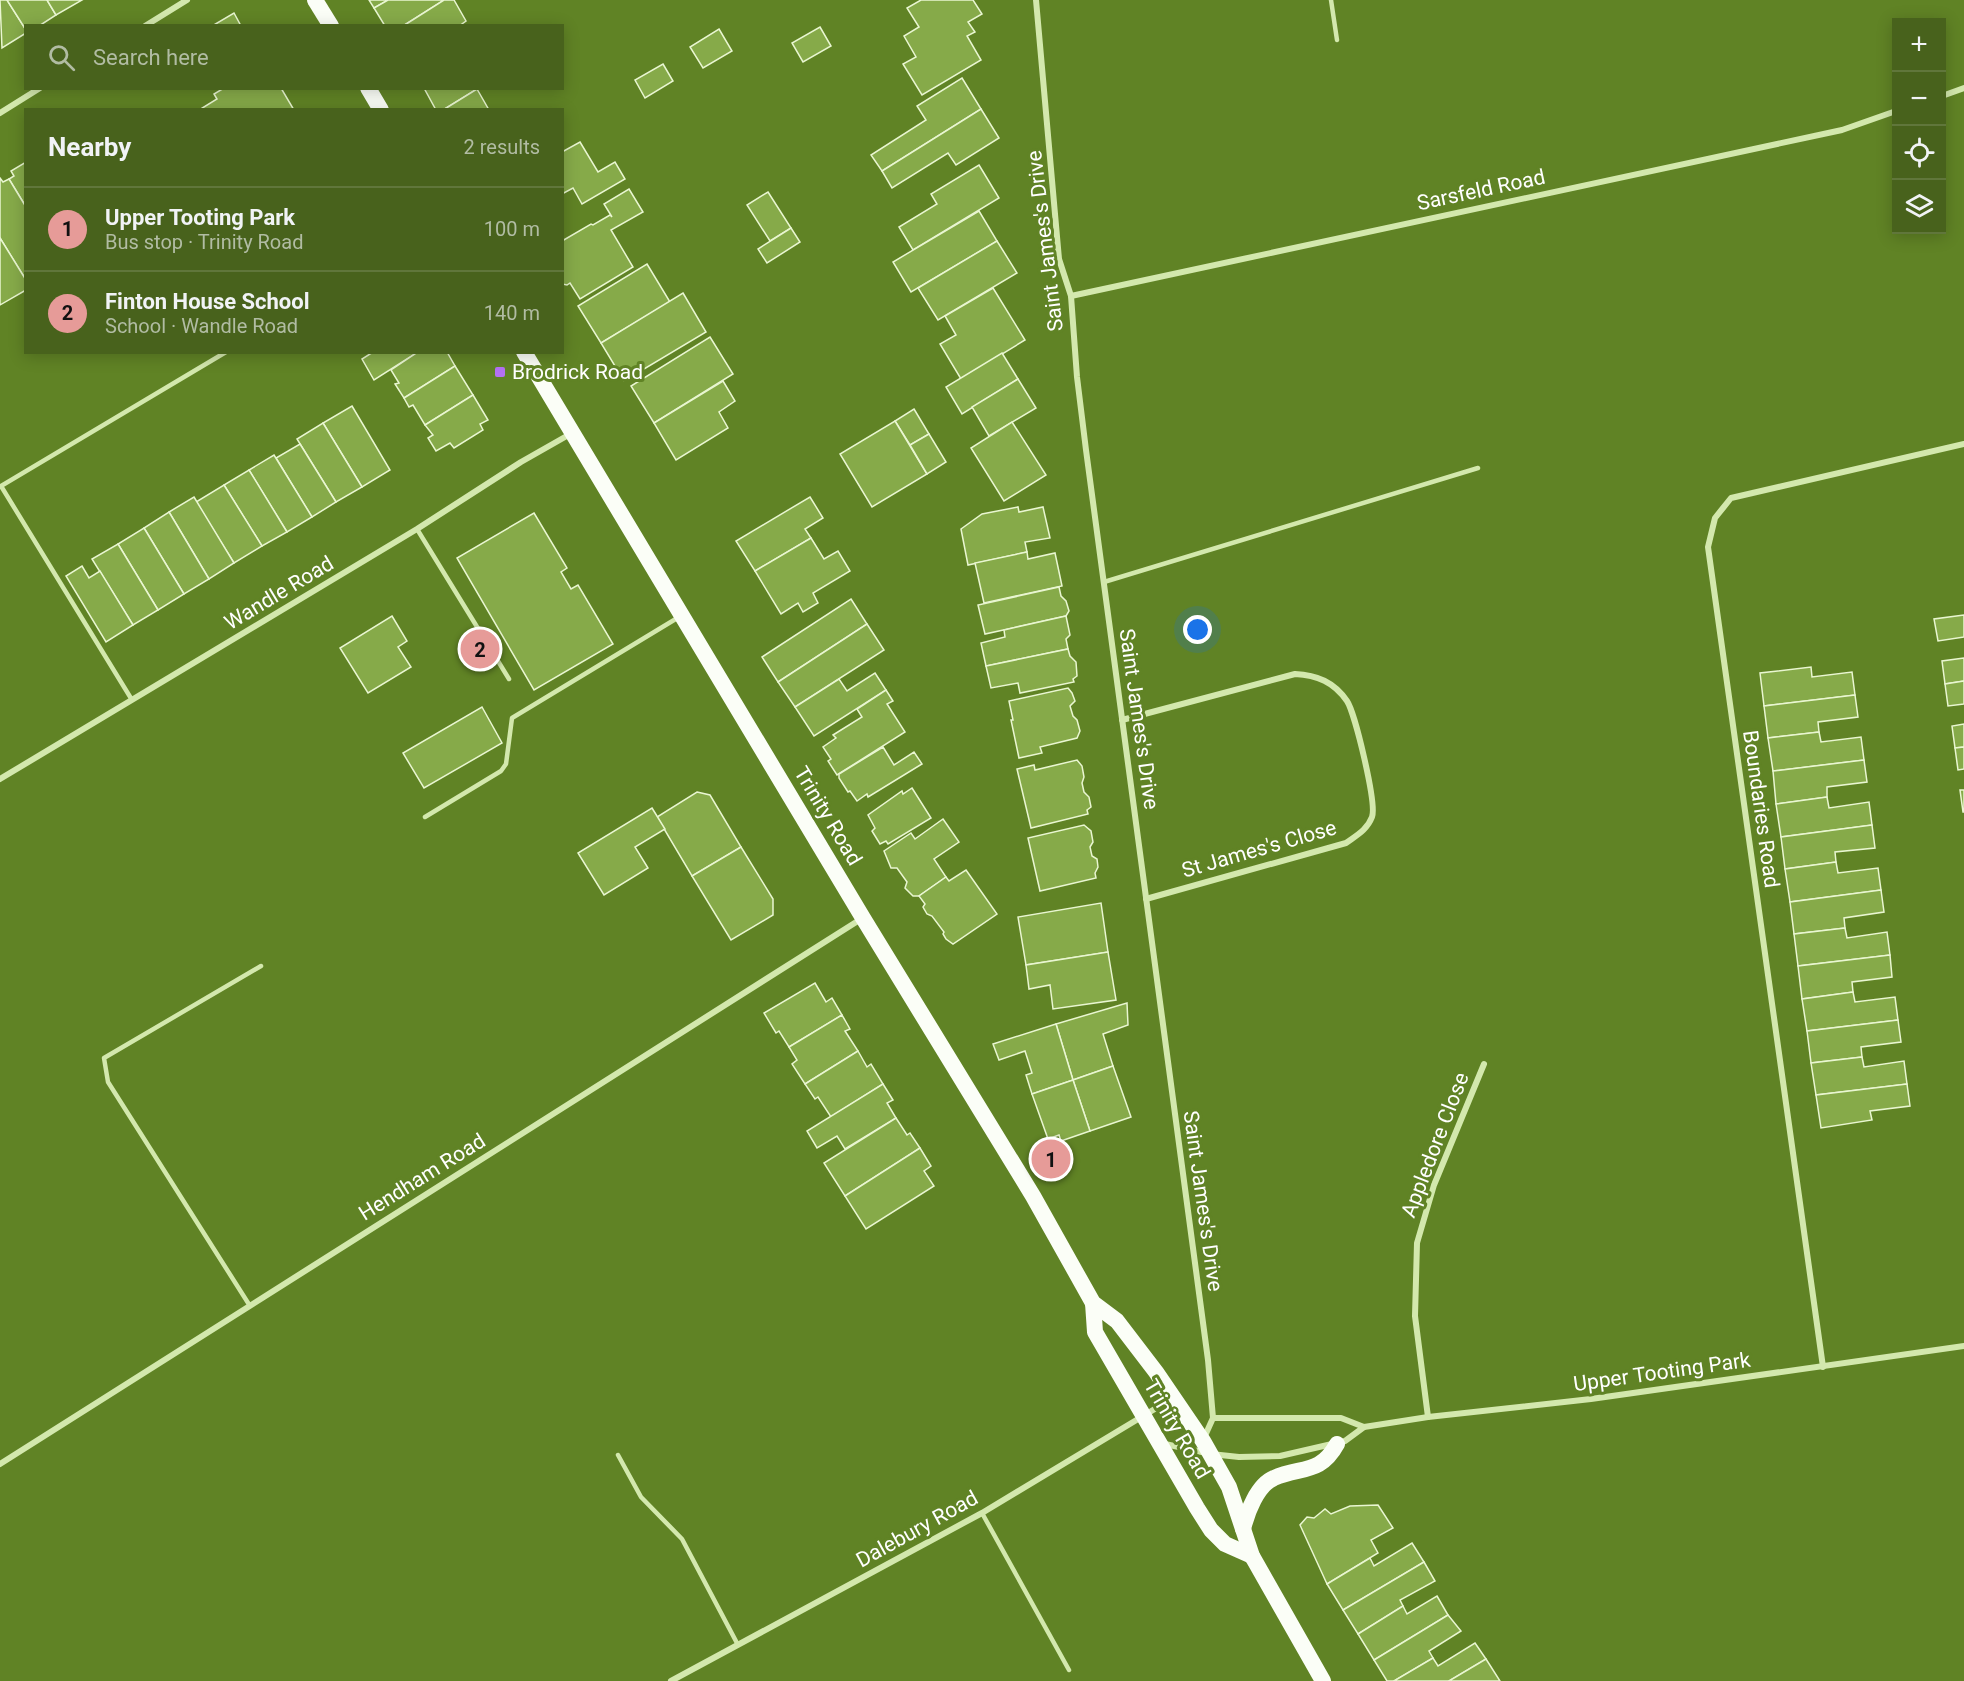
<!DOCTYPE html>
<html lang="en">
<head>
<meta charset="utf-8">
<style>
	:root { --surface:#48621c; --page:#526b29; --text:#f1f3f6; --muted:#b1bca3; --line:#60763b; --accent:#e69b98 }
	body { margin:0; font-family:Roboto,sans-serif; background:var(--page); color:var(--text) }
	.controls { position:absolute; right:18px; top:18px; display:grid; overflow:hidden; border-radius:0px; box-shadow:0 3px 15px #0003 }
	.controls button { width:54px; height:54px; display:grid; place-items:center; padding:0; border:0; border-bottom:2px solid var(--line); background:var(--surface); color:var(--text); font:30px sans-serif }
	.you { position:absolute; left:1198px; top:630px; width:21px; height:21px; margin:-15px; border:4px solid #fff; border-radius:50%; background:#1a73e8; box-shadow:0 0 0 9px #1a73e833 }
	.badge { display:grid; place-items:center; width:39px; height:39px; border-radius:50%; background:var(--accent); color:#111; font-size:20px; font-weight:700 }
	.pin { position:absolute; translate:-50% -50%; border:3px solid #fff; box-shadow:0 2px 6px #0006 }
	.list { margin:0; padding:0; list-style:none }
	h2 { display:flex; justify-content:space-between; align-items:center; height:78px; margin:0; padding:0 24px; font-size:26px }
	h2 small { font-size:20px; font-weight:400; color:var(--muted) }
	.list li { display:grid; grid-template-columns:39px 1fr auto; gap:18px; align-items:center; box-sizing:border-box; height:84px; padding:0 24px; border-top:2px solid var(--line) }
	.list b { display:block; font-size:22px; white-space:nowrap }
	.list p { margin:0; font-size:20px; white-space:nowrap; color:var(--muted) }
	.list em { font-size:20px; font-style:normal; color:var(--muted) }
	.icon { flex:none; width:33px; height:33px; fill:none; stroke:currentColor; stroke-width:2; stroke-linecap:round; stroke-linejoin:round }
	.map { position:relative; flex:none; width:1964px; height:1681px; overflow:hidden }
	.search { position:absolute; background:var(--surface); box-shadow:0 3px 15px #0003; left:24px; top:24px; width:540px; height:66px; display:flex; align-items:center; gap:15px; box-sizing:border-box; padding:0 21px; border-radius:0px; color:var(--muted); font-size:22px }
	.panel { position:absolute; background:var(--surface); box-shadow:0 3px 15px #0003; left:24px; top:108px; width:540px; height:246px; border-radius:0px }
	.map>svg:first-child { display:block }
</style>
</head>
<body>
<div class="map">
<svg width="1964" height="1681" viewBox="0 0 1964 1681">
	<rect width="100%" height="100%" fill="#608325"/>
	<g fill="#86aa49" stroke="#e9f6d1" stroke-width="1.5">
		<path d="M0 0H7L26 30V33L2 48Z"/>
		<path d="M7 0H47L56 15 39 26H26V30Z"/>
		<path d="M47 0H82L56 15Z"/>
		<path d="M369 0H388L374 8Z"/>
		<path d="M388 0H444L403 26H385L374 8Z"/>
		<path d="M444 0H454L466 21 459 26H403Z"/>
		<path d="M921 0H973L982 14 968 22 975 32 967 36 981 60 922 95 903 64 916 57 904 36 919 27 907 8Z"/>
		<path d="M234 13 241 26H212Z"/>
		<path d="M820 27 831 46 803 62 792 43Z"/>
		<path d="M719 29 732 51 703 68 690 47Z"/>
		<path d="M663 64 673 81 645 98 635 80Z"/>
		<path d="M962 78 981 109 882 171 871 155 926 120 917 106Z"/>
		<path d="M224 88H281L294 110H199L217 99 214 94Z"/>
		<path d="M424 88H476L477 89 443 110H436Z"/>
		<path d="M477 89 489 110H443Z"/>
		<path d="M981 109 999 138 956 165 948 153 892 188 882 171Z"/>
		<path d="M580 142 598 172 615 162 625 179 582 204 573 188 562 194V152Z"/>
		<path d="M26 162V207L9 179 14 176 11 171Z"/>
		<path d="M979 165 999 198 913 250 899 227 937 204 931 194Z"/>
		<path d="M0 178 3 182 9 179 26 207V280L0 238Z"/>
		<path d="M629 189 643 212 611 230 633 267 580 299 570 283 567 285 562 284V241L591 224 593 225 610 215 612 217 604 204Z"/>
		<path d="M768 192 791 228 770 241 747 205Z"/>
		<path d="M979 211 997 241 911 292 893 262Z"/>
		<path d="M791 228 800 242 767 263 758 249Z"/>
		<path d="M0 238 26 280V290L0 305Z"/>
		<path d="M997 241 1017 273 938 320 918 288Z"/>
		<path d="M647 264 670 302 601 343 578 306Z"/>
		<path d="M993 288 1025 340 961 379 940 344 956 335 945 316Z"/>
		<path d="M683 293 706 332 624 381 601 343Z"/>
		<path d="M710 337 733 374 654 423 631 386Z"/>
		<path d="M373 352H418L374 380 362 359Z"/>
		<path d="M418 352H447L455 366 404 398 395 384 399 383 391 370Z"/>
		<path d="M1002 353 1018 379 962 414 946 387Z"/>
		<path d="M455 366 473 395 425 425 413 405 409 407 404 398Z"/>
		<path d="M1018 379 1036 408 989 436 972 407Z"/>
		<path d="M723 381 735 401 719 412 728 428 676 460 654 423Z"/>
		<path d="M473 395 488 420 480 424 483 430 454 448 450 443 436 451 428 438 433 435 425 425Z"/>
		<path d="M352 406 390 470 362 487 323 423Z"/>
		<path d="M914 409 929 434 910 445 895 421Z"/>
		<path d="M895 421 927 474 872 507 840 454Z"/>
		<path d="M1012 422 1046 475 1004 501 971 448Z"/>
		<path d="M323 423 362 487 336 502 297 439Z"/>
		<path d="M929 434 946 462 927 474 910 445Z"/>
		<path d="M300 444 336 502 312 517 276 458Z"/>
		<path d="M274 455 312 517 287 532 249 470Z"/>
		<path d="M249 470 287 532 262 546 224 485Z"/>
		<path d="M224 485 262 546 234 563 196 502Z"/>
		<path d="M194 497 234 563 209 579 169 512Z"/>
		<path d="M810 497 823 518 805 529 811 538 755 571 736 541Z"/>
		<path d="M1018 507 1019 512 1043 507 1050 538 1025 542 1027 552 968 565 961 529 982 514Z"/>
		<path d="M169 512 209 579 184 594 144 528Z"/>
		<path d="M534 513 567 568 561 572 571 589 578 585 613 644 534 690 457 558Z"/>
		<path d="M144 528 184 594 158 610 118 544Z"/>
		<path d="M811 538 824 559 838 551 850 571 813 593 818 603 803 612 798 603 781 614 755 571Z"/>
		<path d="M118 544 158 610 133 625 92 559Z"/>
		<path d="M1027 552 1028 559 1055 553 1062 586 984 603 975 563Z"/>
		<path d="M82 566 89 578 100 571 133 625 106 642 66 576Z"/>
		<path d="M1059 587 1061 596 1066 601 1069 611 1066 616 985 634 978 605Z"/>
		<path d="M851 599 867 624 778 682 762 657Z"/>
		<path d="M1964 615V637L1938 641 1934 619Z"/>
		<path d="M392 616 407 641 398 647 411 667 368 693 340 648Z"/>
		<path d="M1066 616 1070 635 1066 639 1068 649 986 666 981 643 1005 637 1004 630Z"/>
		<path d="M867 624 884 650 795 707 778 682Z"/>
		<path d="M1068 649 1070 656 1076 662 1077 676 1073 679 1074 682 1020 693 1018 683 991 688 986 666Z"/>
		<path d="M1964 658V681L1945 684 1942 661Z"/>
		<path d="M1811 667 1812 677 1852 672 1855 695 1764 706 1760 673Z"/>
		<path d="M875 673 886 690 814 736 795 707 839 679 847 691Z"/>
		<path d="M1964 681V704L1948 706 1945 684Z"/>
		<path d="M1068 688 1072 693 1075 701 1070 706 1073 716 1077 720 1080 731 1077 738 1040 747 1042 753 1019 758 1011 720H1013L1009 701Z"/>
		<path d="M886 690 893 701 887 704 905 732 837 775 828 761 831 759 823 747 836 738 833 735 862 717 857 709Z"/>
		<path d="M1855 695 1858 717 1818 722 1819 732 1768 738 1764 706Z"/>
		<path d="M482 707 502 743 424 788 403 753Z"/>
		<path d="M1964 724V747L1955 748 1952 726Z"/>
		<path d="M1819 732 1821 742 1861 737 1864 760 1773 771 1768 738Z"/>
		<path d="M883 747 894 765 914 752 922 764 868 797 867 794 857 801 850 791 848 792 839 778V774Z"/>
		<path d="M1964 747V769L1958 770 1955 748Z"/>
		<path d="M1077 760 1082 766 1084 777 1082 783 1084 792 1089 797 1091 807 1087 810 1088 814 1031 828 1017 769 1034 765 1035 770Z"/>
		<path d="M1864 760 1867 782 1827 787V797L1776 804 1773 771Z"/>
		<path d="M912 788 931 818 888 844 886 841 880 844 872 831 875 828 868 815 902 791 903 794Z"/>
		<path d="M1960 790H1964V812H1963Z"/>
		<path d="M697 792 710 795 741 847 692 876 657 817Z"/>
		<path d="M1827 797 1829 808 1869 802 1872 825 1781 837 1776 804Z"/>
		<path d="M652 808 665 829 635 847 648 868 604 895 578 853Z"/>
		<path d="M943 819 959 842 934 859 946 877 919 896H913L905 888 907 882 897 868H891L884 851 911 833 915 839Z"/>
		<path d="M1084 825 1091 831 1093 842 1090 847 1092 856 1097 859 1098 867 1095 873 1096 878 1040 891 1028 838Z"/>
		<path d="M1872 825 1875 848 1835 852 1836 862 1785 869 1781 837Z"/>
		<path d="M741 847 773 899V915L731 940 692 876Z"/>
		<path d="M1836 862 1838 873 1878 868 1881 890 1790 902 1785 869Z"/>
		<path d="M966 870 997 914 953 944 946 939 943 934 944 932 932 916 927 914 923 907 925 904 919 896 946 877 949 881Z"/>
		<path d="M1881 890 1884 912 1844 918 1845 928 1794 934 1790 902Z"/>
		<path d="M1101 903 1108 952 1026 965 1018 917Z"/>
		<path d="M1845 928 1847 938 1887 932 1890 955 1798 966 1794 934Z"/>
		<path d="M1108 952 1116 1000 1053 1009 1050 985 1029 989 1026 965Z"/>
		<path d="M1890 955 1892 977 1852 982 1853 992 1802 999 1798 966Z"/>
		<path d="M815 983 826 1002 832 998 842 1015 789 1047 779 1031 776 1033 764 1013Z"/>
		<path d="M1853 992 1855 1002 1895 997 1898 1020 1807 1031 1802 999Z"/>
		<path d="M1127 1003 1128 1025 1103 1034 1113 1066 1073 1080 1056 1024Z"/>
		<path d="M842 1015 850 1029 845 1031 858 1051 805 1084 792 1064 797 1060 789 1047Z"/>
		<path d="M1898 1020 1901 1042 1861 1047 1862 1057 1811 1063 1807 1031Z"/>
		<path d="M1056 1024 1073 1080 1032 1094 1026 1075 1032 1073 1025 1051 999 1060 993 1044Z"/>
		<path d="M858 1051 867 1067 871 1064 883 1084 831 1117 818 1097 815 1099 805 1084Z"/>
		<path d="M1862 1057 1864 1067 1904 1061 1907 1084 1816 1095 1811 1063Z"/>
		<path d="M1113 1066 1131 1117 1090 1131 1073 1080Z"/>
		<path d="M1073 1080 1090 1131 1061 1141 1059 1135 1048 1139 1032 1094Z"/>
		<path d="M883 1084 893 1100 887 1103 896 1118 845 1149 837 1136 817 1148 807 1131Z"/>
		<path d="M1907 1084 1910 1106 1870 1111 1872 1120 1821 1128 1816 1095Z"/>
		<path d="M896 1118 907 1135 910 1133 920 1148 845 1196 824 1163Z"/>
		<path d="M920 1148 931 1166 924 1171 934 1186 866 1229 845 1196Z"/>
		<path d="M1378 1505 1393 1528 1371 1540 1378 1553 1327 1584 1300 1525 1307 1517 1314 1518 1325 1509 1331 1514 1350 1506Z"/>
		<path d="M1412 1543 1424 1562 1343 1610 1327 1584 1370 1558 1374 1566Z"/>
		<path d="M1424 1562 1435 1581 1400 1600 1403 1606 1358 1634 1343 1610Z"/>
		<path d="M1437 1596 1448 1615 1374 1660 1358 1634 1403 1606 1407 1614Z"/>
		<path d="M1448 1615 1461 1631 1429 1651 1433 1658 1394 1681H1387L1374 1660Z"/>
		<path d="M1475 1643 1486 1659 1449 1681H1394L1433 1658 1438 1666Z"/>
		<path d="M1486 1659 1500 1681H1449Z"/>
	</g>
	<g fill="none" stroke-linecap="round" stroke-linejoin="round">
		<g stroke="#d3e8ad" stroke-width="4.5">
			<path d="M1331 0 1337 40"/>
			<path d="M417 529 509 679"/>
			<path d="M1104 582 1478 468"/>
			<path d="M132 700 1 486 226 352"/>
			<path d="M425 817 501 771 506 764 512 718 679 617"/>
			<path d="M250 1306 108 1082 104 1058 261 966"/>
			<path d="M618 1455 641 1497 682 1539 738 1645"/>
			<path d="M982 1513 1069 1670"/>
		</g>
		<g stroke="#d3e8ad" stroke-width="6">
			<path d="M1036 0 1059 259 1071 296 1077 377 1086 450 1208 1360 1213 1418 1204 1438"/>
			<path d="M145 26 187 0"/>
			<path d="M1942 96 1964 88"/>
			<path d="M0 113 40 88"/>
			<path d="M1071 296 1842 130 1896 111"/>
			<path d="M1122 720 1295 674C1317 675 1334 682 1347 701 1355 713 1377 804 1372 817 1367 830 1357 835 1346 843L1146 899"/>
			<path d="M0 779 417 529 521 462 572 433"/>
			<path d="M1823 1367 1708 547 1715 518 1731 498 1964 444"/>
			<path d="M1428 1417 1415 1316 1417 1243 1434 1185 1484 1064"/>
			<path d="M1213 1418H1341L1364 1427"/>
			<path d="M1165 1444 1211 1454 1239 1457 1280 1456 1345 1441 1364 1427 1428 1417 1591 1399 1964 1346"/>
			<path d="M0 1464 861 919"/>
			<path d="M671 1681 982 1513 1173 1398"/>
		</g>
		<g stroke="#fbfef7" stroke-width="16">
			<path d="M315 0 331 26"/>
			<path d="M368 88 381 110"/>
			<path d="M524 352 863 918 1033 1196 1093 1303 1117 1321 1156 1372 1203 1441 1229 1487 1252 1556 1323 1681"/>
			<path d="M1093 1303 1095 1332 1197 1508 1211 1530 1225 1544 1252 1556"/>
			<path d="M1243 1529C1247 1513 1257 1485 1274 1478 1301 1466 1320 1475 1337 1444"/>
		</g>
	</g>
	<rect fill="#b471f2" stroke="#608325" stroke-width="2" x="494" y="366" width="12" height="12" rx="3"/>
	<g text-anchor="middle" stroke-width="6" stroke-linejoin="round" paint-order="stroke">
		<g font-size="21" fill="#fff" stroke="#608325">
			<text transform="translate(1481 190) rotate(-12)" y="7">Sarsfeld Road</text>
			<text transform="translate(1045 241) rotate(-97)" y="7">Saint James's Drive</text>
			<text transform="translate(279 593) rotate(-31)" y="7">Wandle Road</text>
			<text transform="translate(1139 719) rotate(82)" y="7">Saint James's Drive</text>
			<text transform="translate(1761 809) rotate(82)" y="7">Boundaries Road</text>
			<text transform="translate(828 816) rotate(59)" y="7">Trinity Road</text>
			<text transform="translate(1259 849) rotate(-16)" y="7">St James's Close</text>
			<text transform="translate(1435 1145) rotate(-69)" y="7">Appledore Close</text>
			<text transform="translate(422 1177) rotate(-32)" y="7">Hendham Road</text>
			<text transform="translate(1203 1201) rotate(82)" y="7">Saint James's Drive</text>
			<text transform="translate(1662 1372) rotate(-8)" y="7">Upper Tooting Park</text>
			<text transform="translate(1177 1429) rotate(60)" y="7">Trinity Road</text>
			<text transform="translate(917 1529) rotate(-29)" y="7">Dalebury Road</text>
		</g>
		<g font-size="21" fill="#fff" stroke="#608325" text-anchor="start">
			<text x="512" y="379">Brodrick Road</text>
		</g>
	</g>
</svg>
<div class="controls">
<button>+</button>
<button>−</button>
<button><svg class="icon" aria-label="locate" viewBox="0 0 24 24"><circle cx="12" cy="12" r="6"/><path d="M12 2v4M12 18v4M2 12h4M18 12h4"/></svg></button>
<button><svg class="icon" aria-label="layers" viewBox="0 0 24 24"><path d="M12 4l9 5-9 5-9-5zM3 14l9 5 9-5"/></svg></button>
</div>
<div class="you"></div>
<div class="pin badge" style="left:1051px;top:1159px">1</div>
<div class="pin badge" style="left:480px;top:649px">2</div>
<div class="search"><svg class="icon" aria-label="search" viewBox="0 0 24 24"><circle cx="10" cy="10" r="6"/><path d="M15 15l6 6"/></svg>Search here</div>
<section class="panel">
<h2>Nearby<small>2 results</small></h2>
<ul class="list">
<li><span class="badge">1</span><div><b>Upper Tooting Park</b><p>Bus stop · Trinity Road</p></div><em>100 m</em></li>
<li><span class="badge">2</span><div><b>Finton House School</b><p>School · Wandle Road</p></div><em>140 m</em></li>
</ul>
</section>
</div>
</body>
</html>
